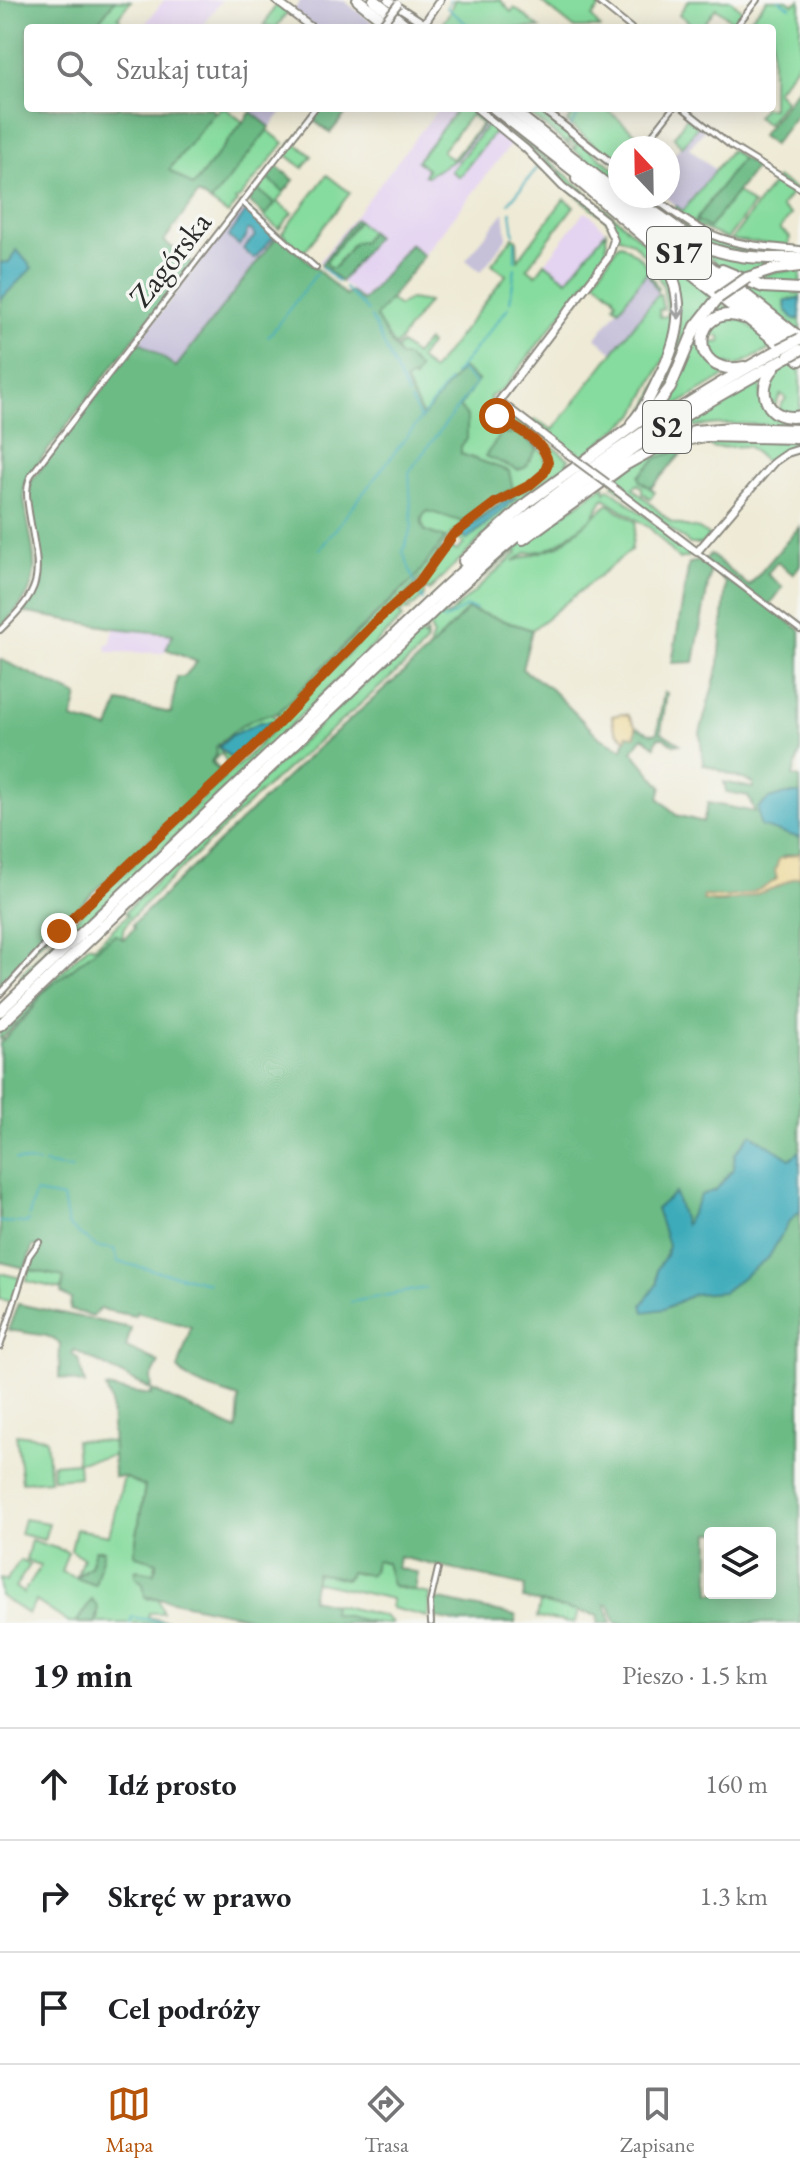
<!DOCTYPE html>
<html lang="pl">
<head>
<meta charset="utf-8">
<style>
	:root { --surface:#fff; --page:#f6f6f6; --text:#202124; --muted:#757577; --line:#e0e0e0; --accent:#b45309 }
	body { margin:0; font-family:"EB Garamond",serif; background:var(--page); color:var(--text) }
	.controls { position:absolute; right:24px; bottom:24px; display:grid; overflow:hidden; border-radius:8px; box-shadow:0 4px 20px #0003 }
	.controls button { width:72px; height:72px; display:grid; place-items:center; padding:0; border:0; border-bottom:2px solid var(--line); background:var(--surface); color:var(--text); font:40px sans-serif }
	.compass { position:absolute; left:608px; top:136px; width:72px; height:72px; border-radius:50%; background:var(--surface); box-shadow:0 4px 20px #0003; rotate:338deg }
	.stop { position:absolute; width:24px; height:24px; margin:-18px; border:6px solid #b45309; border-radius:50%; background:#fff }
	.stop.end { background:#b45309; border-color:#fff; box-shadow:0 2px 8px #0008 }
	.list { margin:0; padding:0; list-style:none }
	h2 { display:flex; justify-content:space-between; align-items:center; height:104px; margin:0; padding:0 32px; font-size:34px }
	h2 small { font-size:26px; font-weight:400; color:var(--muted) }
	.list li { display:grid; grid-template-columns:52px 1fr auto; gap:24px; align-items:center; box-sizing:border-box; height:112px; padding:0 32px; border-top:2px solid var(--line) }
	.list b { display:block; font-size:30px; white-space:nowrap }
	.list em { font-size:26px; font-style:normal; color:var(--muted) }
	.icon { flex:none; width:44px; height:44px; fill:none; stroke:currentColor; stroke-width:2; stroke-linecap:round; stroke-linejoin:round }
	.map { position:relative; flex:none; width:800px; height:1623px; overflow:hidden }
	.search { position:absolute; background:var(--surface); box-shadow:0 4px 20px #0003; left:24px; right:24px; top:24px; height:88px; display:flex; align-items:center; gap:20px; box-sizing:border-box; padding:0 28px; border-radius:8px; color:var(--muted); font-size:30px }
	.sheet { height:440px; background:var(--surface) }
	nav { display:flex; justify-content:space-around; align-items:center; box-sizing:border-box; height:112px; border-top:2px solid var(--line); background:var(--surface); font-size:22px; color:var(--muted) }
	nav a { display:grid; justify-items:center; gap:4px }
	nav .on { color:var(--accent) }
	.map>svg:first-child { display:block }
</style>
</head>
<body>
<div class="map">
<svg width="800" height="1623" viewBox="0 0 800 1623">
	<rect width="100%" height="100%" fill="#f6f6f2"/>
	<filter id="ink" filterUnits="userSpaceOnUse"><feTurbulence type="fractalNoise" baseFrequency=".0125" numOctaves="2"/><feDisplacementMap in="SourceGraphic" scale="16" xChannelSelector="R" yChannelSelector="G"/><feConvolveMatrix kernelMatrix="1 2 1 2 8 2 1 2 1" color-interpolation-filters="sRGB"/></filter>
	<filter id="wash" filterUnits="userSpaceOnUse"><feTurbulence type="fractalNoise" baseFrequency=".006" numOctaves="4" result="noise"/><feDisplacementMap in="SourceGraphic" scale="32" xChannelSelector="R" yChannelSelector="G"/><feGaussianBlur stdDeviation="1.8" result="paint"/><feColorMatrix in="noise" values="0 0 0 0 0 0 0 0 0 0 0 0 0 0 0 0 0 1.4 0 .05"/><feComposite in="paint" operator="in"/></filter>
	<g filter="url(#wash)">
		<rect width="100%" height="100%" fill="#eeead5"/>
		<g fill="#e4d3f1">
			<path d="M164 0H222L200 28H142Z"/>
			<path d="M439 108H458L417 160 442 152 454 159 484 121 512 143 375 317 364 301 319 262Z"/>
			<path d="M584 212 590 214 606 231 567 281 545 263Z"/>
			<path d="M114 628 173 634 164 653 107 652 106 645 111 642Z"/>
		</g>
		<g fill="#c6c0d9">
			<path d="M301 0H343L373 23 372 28H315L293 11Z"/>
			<path d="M254 108H285L270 127 251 112Z"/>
			<path d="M697 124 705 130 689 148 715 170 683 212 664 196H668V163Z"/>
			<path d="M244 205 279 234 175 367 139 341Z"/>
			<path d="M504 212 507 237 481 272 466 260Z"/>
			<path d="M648 271 658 295 613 352 596 338Z"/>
		</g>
		<g fill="#86db9e" stroke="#588364" stroke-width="2">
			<path d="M115 0 131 1 118 17 120 19 114 28H93Z"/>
			<path d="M454 0H500L511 12 515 8 540 28H439L450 12Z"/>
			<path d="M539 0H591L600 7 592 17 600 28H574Z"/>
			<path d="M689 0H731L743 12 735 23 716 8 701 28H696L679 14Z"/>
			<path d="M767 0H787L793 4 800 0V60L776 91 785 100 767 124 756 117 763 108H772V28H742Z"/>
			<path d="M277 3 288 11 276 28 264 25Z"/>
			<path d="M220 108H225L243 122 193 186 169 170 215 112 217 113Z"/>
			<path d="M458 108H468L473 112 442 151 452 160 482 124 472 116 475 112 486 121 456 159 427 176 424 175 427 169 417 161Z"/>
			<path d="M479 108H483L557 167 553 169 562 176 558 168 654 251 664 265 675 294 672 344 635 415 579 459 578 451 574 455 532 422 535 419 553 430 658 294H660L663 309 659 310 660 317 668 316 663 286 649 260 632 242 617 236 606 219 570 190 547 163Z"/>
			<path d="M521 108H538L617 171V178L612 179 573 149 577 147 569 140 567 142 572 148Z"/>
			<path d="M567 108H605L645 141 639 148H620V166L567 122 573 113Z"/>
			<path d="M688 115 697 127 682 147 674 137Z"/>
			<path d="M488 124 496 130 459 177 451 171Z"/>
			<path d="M267 130 284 143 240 198 235 200 237 203 228 214 211 202Z"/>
			<path d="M293 141 312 156 303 168 284 153Z"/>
			<path d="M731 150 742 158 693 224 674 209 676 206 683 211Z"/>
			<path d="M327 175 350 193 303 253 282 233Z"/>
			<path d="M266 177 284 192 277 202 292 213 279 229 264 217 275 203 257 189Z"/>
			<path d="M777 178 795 189 781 207 791 215 780 229 790 237 788 246 731 240Z"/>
			<path d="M737 192 753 205 727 239 695 225 697 221 709 228Z"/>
			<path d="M635 196C662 196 685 228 711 239 739 250 771 250 800 252V257L714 249Z"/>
			<path d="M564 199 574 206 527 268 536 275 545 263 567 280 606 231 607 250 595 270 505 387 490 397 496 418 518 430 510 434 502 433 486 456 526 436 544 454 546 463 543 470 527 485 489 504 450 535 423 576 281 718 276 713 416 577 444 538 425 531C421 524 420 516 428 511L463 521 494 498 509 471 461 454V446L467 439V416L459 408 478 380 462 369 421 421 419 418 422 415 405 381 412 376 396 350 401 344 415 355 427 341 430 344 419 359 432 371 506 275 492 264 513 237 517 240 518 260Z"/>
			<path d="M358 221 370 232 362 242 354 243 334 268H330L326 262Z"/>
			<path d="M685 238 701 246 800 260 742 277 718 264Z"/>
			<path d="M622 244 642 259 658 288 657 291 647 272 619 309 614 305 616 301 613 295 595 280 618 245Z"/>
			<path d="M668 259 712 294 708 295 712 299 670 381 643 416 680 337Z"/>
			<path d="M800 269V285L753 281 764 274Z"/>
			<path d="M743 283 800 291V298L788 299 785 305 786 310 797 320 800 318V332L740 285Z"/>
			<path d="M389 299 398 306 410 299 428 302 395 347 375 317Z"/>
			<path d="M716 303 721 307 723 304 741 314 712 318 702 353 735 370 638 429 653 414 691 340Z"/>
			<path d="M718 319H741L800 363V413L796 415 778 410 786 398 781 394 774 407 766 394 778 367 794 361 771 343 769 344 771 349 737 366 713 361 706 343 721 342 720 336H714L709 340 705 338Z"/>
			<path d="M767 371C759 382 759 393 764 406L800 419V426C758 426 704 417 665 436 643 447 623 462 603 476L651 441Z"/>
			<path d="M497 409 506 410 569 459 566 463H571L493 526 429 591 424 587V596L412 607 406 601V596L426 578 442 551 454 549 457 551 464 544 458 538 461 535 467 539 515 499C492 506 467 527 449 544L452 547 449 548 447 545C461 529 481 513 500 502 515 493 532 488 543 476 549 469 552 462 548 453 537 434 502 426 497 409Z"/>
			<path d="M704 439 800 441V447L781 453 768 464 748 446 713 448Z"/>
			<path d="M701 442 657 458 640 481 655 492 650 499 642 492V488L638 484 633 488 672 523 699 529 709 536 701 544H690L613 485 616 482 613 480C645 454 661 449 701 442Z"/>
			<path d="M604 485 605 492 609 488 688 550 689 557 679 559 651 529 604 498 592 518 558 544 546 550 526 553 513 561 559 546 608 504 636 522 631 550 532 630 468 609 428 651 433 635 429 625 441 614 447 616 453 611 518 552 517 549 445 609 506 556Z"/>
			<path d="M403 602 410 610 398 612 403 617 83 925 80 927 76 924V932L69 939 73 931 63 934 62 932 250 754 361 640Z"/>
			<path d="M426 628 427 641 417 654 263 790 150 899 130 919 123 930 122 939 115 934 43 993 38 1003V995L89 945 94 947 128 915 125 912 275 766 420 634 425 638Z"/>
			<path d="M270 714 276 718 278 722 227 770 223 767 227 761 222 755 225 753 232 759V735L219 747 222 752 213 761 223 774 214 782 212 780 220 772 211 762 215 758 216 747C230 733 248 716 270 714Z"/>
			<path d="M59 934 63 939 60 936 57 940 62 946 25 982 21 978V974Z"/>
			<path d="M36 997 35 1005 0 1039V1030L27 1004 30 1007 33 1005 32 1000Z"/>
			<path d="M30 1270 65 1277 61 1289 26 1281Z"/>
			<path d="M0 1273 21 1278 12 1302 0 1299Z"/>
			<path d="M16 1434 46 1438 50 1480 22 1482Z"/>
			<path d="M75 1440 113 1442V1456L78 1462 79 1477 53 1479 52 1464 77 1462Z"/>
			<path d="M124 1477 145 1486 134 1553 136 1556 157 1561 154 1574 138 1579 143 1583 148 1599 158 1598 163 1613H149L148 1617 174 1623H95L98 1617 92 1600 76 1623H69L36 1601 28 1614 0 1596V1578L6 1581 20 1560 30 1565 15 1587 23 1593 41 1566 26 1560 31 1540 68 1552 61 1572 95 1585V1550L90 1566 77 1575 83 1558 71 1550 76 1529 109 1535Z"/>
			<path d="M24 1519 49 1523 44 1540 20 1534Z"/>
			<path d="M378 1560 386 1563 394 1587 430 1594 428 1617 391 1608 392 1599 314 1582 317 1572 346 1579 349 1571 358 1574 373 1571 375 1562Z"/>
			<path d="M540 1603 578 1611 575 1623 537 1618Z"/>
			<path d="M333 1604 384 1616 392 1623H376L331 1613Z"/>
		</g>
		<g fill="#6cbb85" stroke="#4c7358" stroke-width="2" fill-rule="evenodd">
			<path d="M0 0H115L93 28 83 21 77 28H28V108H210L215 112 169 170 193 186 251 112 270 127 211 202 198 194 164 241 192 263 26 479C22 492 25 504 27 517 37 571 43 587 0 627Z"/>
			<path d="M800 85V110L773 145 761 136Z"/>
			<path d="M321 108H344L348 111 330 133 312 119Z"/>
			<path d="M742 158 756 167 709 228 696 220Z"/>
			<path d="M275 165 294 180 284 192 266 177Z"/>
			<path d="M257 189 275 204 265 216 249 202Z"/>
			<path d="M355 219 358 221 326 262 330 268H334L354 243 362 242 370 232 376 237 341 282 321 264Z"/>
			<path d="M279 234 346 296 351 291 363 301 410 244 424 256 376 317 400 357H407L419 369 414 379 412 377 405 382 422 415 420 420 462 368 478 381 459 407 467 416V439L461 446V454L509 471 513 489 494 498 463 522 428 511C420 516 421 524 425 531L445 538 416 577 355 634 278 713C252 716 234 729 216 747L217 753 211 762 220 772 28 955 0 985V659L78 696 72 719 109 729 119 702 171 713 177 677H184L197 662 166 649 173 634 114 628 22 612C58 574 25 528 30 483L139 341 176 367Z"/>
			<path d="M518 430 537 449 525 468 518 470 485 456 502 433 510 434Z"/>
			<path d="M678 451 682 453 651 488 640 481 639 476 657 458Z"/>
			<path d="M800 526V565L793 574 777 562 767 574 783 587 769 606 800 630V752L793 776 800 778V853L783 856C781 864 780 875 774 881 758 898 726 899 704 896L716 903 724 902 776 887 791 878 800 877V1623H616L609 1605 605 1604 612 1623H598L599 1616 523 1599 525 1586 399 1557 397 1568 418 1573 415 1591 392 1585 386 1563 378 1560 375 1562 373 1571 369 1575 350 1572 347 1579 316 1573 311 1599 333 1604 332 1613 376 1623H276L158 1598 145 1597 143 1583 135 1577V1570L154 1573 157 1562 136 1556 134 1553 145 1486 124 1477H114L111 1402 106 1388 151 1395 152 1390 74 1350 72 1354 78 1359 85 1384 59 1378 60 1343 47 1336 8 1330 18 1304 131 1328 126 1347 159 1362 151 1378 152 1390 237 1430 239 1398C219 1391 192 1386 178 1369L191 1327 136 1312 135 1316 100 1309 93 1316 70 1310 71 1299 61 1293 64 1277 30 1270 38 1246H33L25 1268 0 1262V1043L33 1009 42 993 115 934 123 939 134 929 133 924 312 753 428 651 468 609 532 630 522 669 551 689 600 738 623 749 627 735H635L636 727 652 734 657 733 664 692 667 693 661 732 680 744 675 745 664 738 658 737 655 746 643 737 632 751 662 787 659 798 676 815 703 822 708 803 755 812 748 796 726 792 724 782 753 788V783L703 764 700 733 719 664 726 583 711 568 694 662 672 663 689 563 705 560 710 554 749 586ZM710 1533H770V1593H710Z"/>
			<path d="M95 1550H104L95 1585 76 1578 90 1566Z"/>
			<path d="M92 1599 98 1607 95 1623H76Z"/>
			<path d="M435 1599 516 1616 515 1623H460L432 1617 433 1602Z"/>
		</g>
		<g fill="#eeda9e" stroke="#8c8264" stroke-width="2">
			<path d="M622 714 628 715 636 727 635 736 627 735V739C616 734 613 728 612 716Z"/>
			<path d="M800 853V877C790 878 786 883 777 887 754 895 728 905 703 900L704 896C730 899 755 896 777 879L775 871 779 859Z"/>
		</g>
		<g fill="#3cabba" stroke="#346b72" stroke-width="2">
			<path d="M247 210 276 234 254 259 243 249 255 236 251 230H247L246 238 239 245 228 237Z"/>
			<path d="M17 250 32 268 0 300V263L9 262Z"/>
			<path d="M800 298V318L795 320 786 310 785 301Z"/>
			<path d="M518 497 467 540 463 535V532L503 503Z"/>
			<path d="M260 722H271L232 759 219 747 232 735Z"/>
			<path d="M786 794H800V838L760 826 758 808 769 799Z"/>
			<path d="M751 1134 790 1159 800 1151V1211L788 1223 769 1257 723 1292 694 1294 664 1309 644 1312 642 1305 657 1284V1269L666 1255 668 1245 656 1209 675 1193 685 1225 701 1195 716 1190 733 1169 735 1154Z"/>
		</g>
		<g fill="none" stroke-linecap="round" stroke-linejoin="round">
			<g stroke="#3cabba" stroke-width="2">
				<path d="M450 0 447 8 472 28"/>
				<path d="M779 0 790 7"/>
				<path d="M570 108 578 115 570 127"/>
				<path d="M509 203 538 167"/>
				<path d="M511 212 514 234"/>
				<path d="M515 261V241"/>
				<path d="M322 267 338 282"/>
				<path d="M345 288 368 311"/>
				<path d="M510 302 515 268"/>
				<path d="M371 317 408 396"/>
				<path d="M268 337 317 273"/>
				<path d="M454 375 509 307"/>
				<path d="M411 401 420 418"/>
				<path d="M320 549 450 381"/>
				<path d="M415 583 403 552 412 526 409 472 476 383 459 369"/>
				<path d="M418 591 423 600"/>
				<path d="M436 613 444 620 466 607 476 609"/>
				<path d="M15 1160 39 1163"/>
				<path d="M44 1164 72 1169"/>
				<path d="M29 1216 35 1193 63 1198 68 1225 97 1247 114 1249 118 1262 209 1283"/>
				<path d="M0 1222 27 1223 28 1221"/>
				<path d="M351 1302 426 1288"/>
				<path d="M130 1623 132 1617 169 1623"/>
			</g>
		</g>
	</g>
	<g filter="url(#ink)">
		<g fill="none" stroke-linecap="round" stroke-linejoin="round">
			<defs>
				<g id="street">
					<path d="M596 0 631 28"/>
					<path d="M735 28 757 0"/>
					<path d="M683 108 731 146 800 188"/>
					<path d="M642 148 673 108"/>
					<path d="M242 202 316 268"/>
					<path d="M697 552 800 630"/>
					<path d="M0 630C48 584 39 574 29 512 27 498 25 488 31 475L315 108"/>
					<path d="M0 994 41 949 281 721 373 624 419 582 453 535 495 503 525 489 544 473 548 463 544 451 519 429 497 416 495 407 499 401"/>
					<path d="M0 1347 29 1256 39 1242"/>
					<path d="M431 1623 430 1603 438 1569"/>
				</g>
				<g id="secondary">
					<path d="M275 0 312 28"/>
					<path d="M388 0 431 28"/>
					<path d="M424 24 440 0"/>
					<path d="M476 108 526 149 563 187 605 220 614 240 608 258 499 401 576 460"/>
					<path d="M541 108 620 170"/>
					<path d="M652 196C711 242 727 244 800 250"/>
					<path d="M607 483 697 552 774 462 787 453 800 449"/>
				</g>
				<g id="highway">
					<path d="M358 0 393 28"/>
					<path d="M374 0 409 28"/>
					<path d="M494 108 798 347"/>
					<path d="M510 108 800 338"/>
					<path d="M577 179 646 238 800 360"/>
					<path d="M629 201C658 209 672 228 697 242 728 260 765 258 800 258"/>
					<path d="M722 270 763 287 800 289"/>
					<path d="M747 278 775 269 800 266"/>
					<path d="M744 367C685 379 692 299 744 318"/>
					<path d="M774 368C754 391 768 423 800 416"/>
					<path d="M632 423C644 410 651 395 658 380 681 337 689 294 658 251"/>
					<path d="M694 431 732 428 800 430"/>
					<path d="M523 539 625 465 661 445 705 436 800 438"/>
					<path d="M464 561 528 502 651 413 670 388 696 326 718 298"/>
					<path d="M0 1011 429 602C536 501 652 420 780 349"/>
					<path d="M0 1025 443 602C499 549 558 499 622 456 676 419 732 388 789 356"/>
				</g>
			</defs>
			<use href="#street" stroke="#8c8a80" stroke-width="8"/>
			<use href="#secondary" stroke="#8c8a80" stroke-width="10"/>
			<use href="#highway" stroke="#8c8a80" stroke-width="14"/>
			<use href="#street" stroke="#fff" stroke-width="4"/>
			<use href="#secondary" stroke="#fff" stroke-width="6"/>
			<use href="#highway" stroke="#fff" stroke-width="10"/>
			<defs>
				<g id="secondary-bridge">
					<path d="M379 28 398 4"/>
					<path d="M576 460 607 483"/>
				</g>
				<g id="highway-bridge">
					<path d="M718 298 747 278"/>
					<path d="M780 349 800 339"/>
					<path d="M789 356 800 350"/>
				</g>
			</defs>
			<use href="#secondary-bridge" stroke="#8c8a80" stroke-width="10" stroke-linecap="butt"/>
			<use href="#highway-bridge" stroke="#8c8a80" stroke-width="14" stroke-linecap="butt"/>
			<use href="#secondary-bridge" stroke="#fff" stroke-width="6"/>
			<use href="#highway-bridge" stroke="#fff" stroke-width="10"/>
		</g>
		<defs><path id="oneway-shaft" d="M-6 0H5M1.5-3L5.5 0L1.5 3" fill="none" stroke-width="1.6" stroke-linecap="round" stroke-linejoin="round" transform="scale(2)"/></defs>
		<use stroke="#a0a0a0" href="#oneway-shaft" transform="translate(678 307) rotate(86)"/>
	</g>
	<g fill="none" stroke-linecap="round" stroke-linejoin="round" filter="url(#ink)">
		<path stroke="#b45309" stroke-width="10" d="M59 931 281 721 373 624 419 582 453 535 495 503 530 485 544 473 548 463C545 439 514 429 497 416"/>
	</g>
	<g text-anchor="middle" stroke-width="7" stroke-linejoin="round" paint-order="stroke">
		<g fill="#f6f6f2" stroke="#686867" stroke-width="2">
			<rect x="647" y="227" width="64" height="52" rx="6"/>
			<rect x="643" y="401" width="48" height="52" rx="6"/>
		</g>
		<g font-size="30" font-weight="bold" fill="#2b2b2b">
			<text x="679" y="263">S17</text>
			<text x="667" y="437">S2</text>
		</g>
		<g font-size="32" fill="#2b2b2b" stroke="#f6f6f2">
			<text transform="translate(170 259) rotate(-52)" y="11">Zagórska</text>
		</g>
	</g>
</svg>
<div class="controls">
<button><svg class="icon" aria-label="layers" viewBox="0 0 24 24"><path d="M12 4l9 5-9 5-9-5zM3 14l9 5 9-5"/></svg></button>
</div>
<svg class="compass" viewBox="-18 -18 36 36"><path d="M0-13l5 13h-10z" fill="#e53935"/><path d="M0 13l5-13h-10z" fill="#757577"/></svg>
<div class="stop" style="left:497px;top:416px"></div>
<div class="stop end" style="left:59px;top:931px"></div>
<div class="search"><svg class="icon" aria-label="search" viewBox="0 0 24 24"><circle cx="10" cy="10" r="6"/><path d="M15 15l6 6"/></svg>Szukaj tutaj</div>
</div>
<section class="sheet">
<h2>19 min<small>Pieszo · 1.5 km</small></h2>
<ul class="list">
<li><svg class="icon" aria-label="ahead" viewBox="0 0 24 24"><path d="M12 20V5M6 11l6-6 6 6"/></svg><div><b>Idź prosto</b></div><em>160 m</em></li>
<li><svg class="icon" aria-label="right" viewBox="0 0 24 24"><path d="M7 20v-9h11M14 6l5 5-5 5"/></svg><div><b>Skręć w prawo</b></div><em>1.3 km</em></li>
<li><svg class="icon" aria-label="arrive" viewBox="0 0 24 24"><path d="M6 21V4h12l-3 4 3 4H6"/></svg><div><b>Cel podróży</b></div></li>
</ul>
</section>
<nav>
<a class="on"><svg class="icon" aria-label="map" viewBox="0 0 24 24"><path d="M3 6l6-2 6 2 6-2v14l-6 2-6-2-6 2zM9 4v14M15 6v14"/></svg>Mapa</a>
<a><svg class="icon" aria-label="directions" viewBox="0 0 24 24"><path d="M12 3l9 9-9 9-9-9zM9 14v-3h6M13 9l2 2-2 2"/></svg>Trasa</a>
<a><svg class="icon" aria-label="saved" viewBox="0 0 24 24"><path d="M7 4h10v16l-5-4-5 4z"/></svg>Zapisane</a>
</nav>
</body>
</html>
